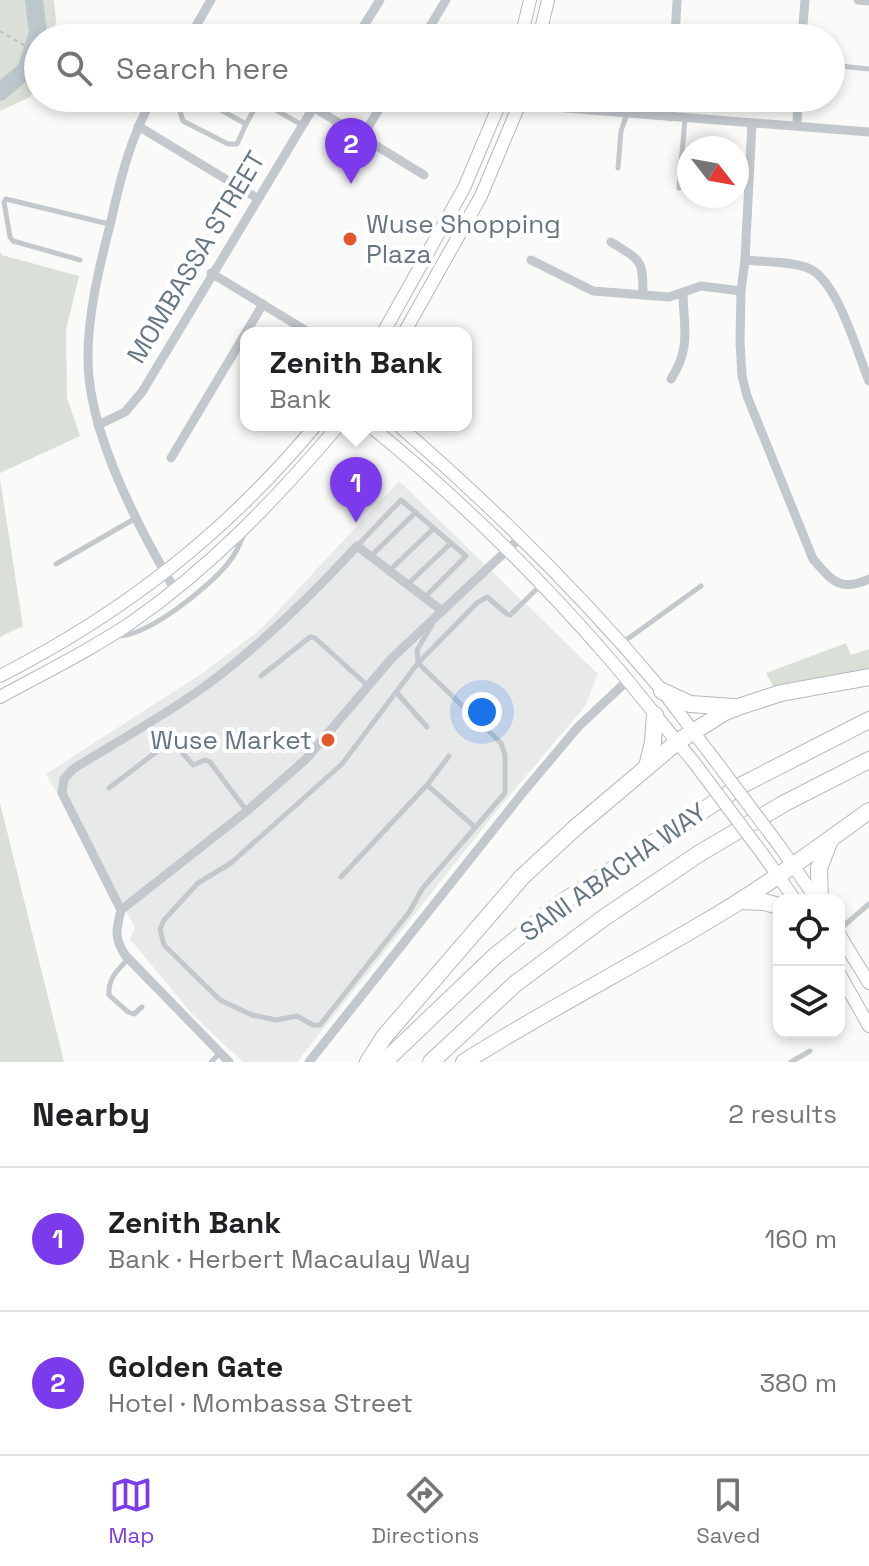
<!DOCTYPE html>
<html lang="en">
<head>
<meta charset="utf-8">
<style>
	:root { --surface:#fff; --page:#f2f2f2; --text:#202124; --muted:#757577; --line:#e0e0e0; --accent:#7c3aed }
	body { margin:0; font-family:"Space Grotesk",sans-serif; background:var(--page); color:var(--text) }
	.controls { position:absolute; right:24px; bottom:24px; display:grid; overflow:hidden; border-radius:16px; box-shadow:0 4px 12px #0003 }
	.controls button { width:72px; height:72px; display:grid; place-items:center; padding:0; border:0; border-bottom:2px solid var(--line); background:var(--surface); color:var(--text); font:40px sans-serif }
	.compass { position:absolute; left:677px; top:136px; width:72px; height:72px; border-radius:50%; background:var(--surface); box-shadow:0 4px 12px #0003; rotate:121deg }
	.you { position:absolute; left:482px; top:712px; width:28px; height:28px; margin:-20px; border:6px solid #fff; border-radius:50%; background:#1a73e8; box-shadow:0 0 0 12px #1a73e833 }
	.badge { display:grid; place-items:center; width:52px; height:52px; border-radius:50%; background:var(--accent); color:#fff; font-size:26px; font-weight:700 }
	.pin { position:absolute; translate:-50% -66px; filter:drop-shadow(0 2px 4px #0008) }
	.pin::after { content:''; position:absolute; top:42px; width:28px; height:24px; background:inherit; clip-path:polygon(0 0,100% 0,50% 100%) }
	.popup { position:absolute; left:240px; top:327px; width:232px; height:104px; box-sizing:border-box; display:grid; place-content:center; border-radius:16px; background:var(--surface); filter:drop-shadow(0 2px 6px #0005); font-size:26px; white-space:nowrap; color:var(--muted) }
	.popup b { font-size:30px; color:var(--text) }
	.popup::after { content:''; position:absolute; left:50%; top:100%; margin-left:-16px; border:16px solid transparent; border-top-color:var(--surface) }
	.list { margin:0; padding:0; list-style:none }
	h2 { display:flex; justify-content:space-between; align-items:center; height:104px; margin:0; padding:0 32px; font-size:34px }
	h2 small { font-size:26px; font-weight:400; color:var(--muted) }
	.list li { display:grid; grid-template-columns:52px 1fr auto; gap:24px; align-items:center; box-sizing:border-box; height:144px; padding:0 32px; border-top:2px solid var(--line) }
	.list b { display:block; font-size:30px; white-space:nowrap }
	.list p { margin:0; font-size:26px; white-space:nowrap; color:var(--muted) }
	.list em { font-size:26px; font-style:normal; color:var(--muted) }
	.icon { flex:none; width:44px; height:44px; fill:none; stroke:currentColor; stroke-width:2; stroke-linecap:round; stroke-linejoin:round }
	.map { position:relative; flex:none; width:869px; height:1062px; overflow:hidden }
	.search { position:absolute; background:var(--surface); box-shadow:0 4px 12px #0003; left:24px; right:24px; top:24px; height:88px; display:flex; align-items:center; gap:20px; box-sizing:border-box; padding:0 28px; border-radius:44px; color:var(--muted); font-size:30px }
	.sheet { height:392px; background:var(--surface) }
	nav { display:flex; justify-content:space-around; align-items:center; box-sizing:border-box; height:112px; border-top:2px solid var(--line); background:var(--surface); font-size:22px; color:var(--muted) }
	nav a { display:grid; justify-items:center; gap:4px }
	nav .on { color:var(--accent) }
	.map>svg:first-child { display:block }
</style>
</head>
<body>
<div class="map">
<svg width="869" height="1062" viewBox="0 0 869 1062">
	<rect width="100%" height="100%" fill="#fafaf8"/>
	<path fill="#e8e9e9" d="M399 481 598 674 585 706 495 813 297 1062H243L193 1015 130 939 135 927 46 774 201 674 260 630Z"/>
	<g fill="#dadfd7">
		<path d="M0 0H54L56 21 53 38H38V81L30 97 0 111Z"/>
		<path d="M0 251 2 255 79 276 66 330 67 398 80 436 0 473Z"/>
		<path d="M0 479 23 626 0 637Z"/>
		<path d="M846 643 851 655 869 649V671L775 690 766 673Z"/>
		<path d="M0 803 64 1062H0Z"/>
	</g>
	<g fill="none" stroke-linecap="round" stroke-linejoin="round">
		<path stroke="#bbc7cb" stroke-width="18" d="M0 92 26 70 38 33 34 0"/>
		<defs>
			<g id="secondary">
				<path d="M521 38 530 0"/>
				<path d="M539 38 548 0"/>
				<path d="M383 333 464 188 502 98"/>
				<path d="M404 333 481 196 522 98"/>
				<path d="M369 425C455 495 535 573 607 656 637 690 664 727 693 761"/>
				<path d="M398 425C492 506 580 593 660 688 677 709 692 731 708 751"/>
				<path d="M0 676C125 612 226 533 316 425"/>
				<path d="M0 697C44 673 91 650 132 622 211 567 277 498 339 425"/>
				<path d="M778 844 817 900"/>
				<path d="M764 856 795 900"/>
				<path d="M839 934 869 983"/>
				<path d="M839 973 869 1026"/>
			</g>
			<g id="motorway">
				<path d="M662 691 690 704 733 707"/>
				<path d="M647 767 653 742 655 715"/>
				<path d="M820 900 819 868 830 840"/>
				<path d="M740 901 764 902 779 906"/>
				<path d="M368 1062 384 1037 522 877 575 828 677 742 725 712 738 707 781 693 869 677"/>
				<path d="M384 1062 495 956 561 903 742 785 869 720"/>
				<path d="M431 1062 515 984 605 917 700 853 785 803 869 760"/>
				<path d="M464 1062C542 1013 623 971 702 924 761 890 815 850 869 811"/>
			</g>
		</defs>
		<use href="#secondary" stroke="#b3babf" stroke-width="14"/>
		<use href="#motorway" stroke="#b4b9bd" stroke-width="18"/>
		<g stroke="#bbbfc2" stroke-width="2" stroke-dasharray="4 4" stroke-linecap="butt">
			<path d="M0 31 38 53"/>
			<path d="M112 98 135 112"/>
		</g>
		<g stroke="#c3c8cc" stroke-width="5">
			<path d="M831 65 869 69"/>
			<path d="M187 98 180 111 183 121 228 144H237L246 124"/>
			<path d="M199 98 246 124 259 101"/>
			<path d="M255 98 302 125"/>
			<path d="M618 168 621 131 627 114"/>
			<path d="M679 188 685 119"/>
			<path d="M80 260 13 241 10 237 4 202 6 199 109 224"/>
			<path d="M357 546 401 500 466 556 425 597"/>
			<path d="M371 556 416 512"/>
			<path d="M56 564 136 518"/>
			<path d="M389 571 434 528"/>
			<path d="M408 584 451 543"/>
			<path d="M510 615 541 585"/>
			<path d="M432 625 417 650 418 663 501 743 505 755V793L422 889 410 911 320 1025H313L297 1016 276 1020 252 1015 220 1000 164 945 160 929 164 920 198 883 231 863 342 764 418 663 477 603 487 597 507 614"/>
			<path d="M116 636C146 638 211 586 229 562 236 554 240 544 244 534"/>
			<path d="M622 643 701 586"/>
			<path d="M261 676 310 637 315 638 367 685"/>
			<path d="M397 693 427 727"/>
			<path d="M427 785 475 827"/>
			<path d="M109 788 168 743H174L193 765 205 760 210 762 246 810"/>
			<path d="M341 877 427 785 449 756"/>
			<path d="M839 930 869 904"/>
			<path d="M128 959C117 971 108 978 109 995L128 1012 134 1014 142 1007"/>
			<path d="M211 1062 219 1054"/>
			<path d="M791 1062 810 1051"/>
		</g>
		<g stroke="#c3c8cc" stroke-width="9">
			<path d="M858 0 869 1"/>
			<path d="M189 38 211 0"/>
			<path d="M356 38 380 0"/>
			<path d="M423 38 446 0"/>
			<path d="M675 38 677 0"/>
			<path d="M802 38 805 0"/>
			<path d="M153 98C130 137 120 181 110 225 99 268 88 313 88 357 87 431 138 527 175 590"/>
			<path d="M504 98 553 107 869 132"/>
			<path d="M313 107 424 175"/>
			<path d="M670 117 671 98"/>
			<path d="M752 123 745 260 741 291 740 342 742 376 747 396 813 559C832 581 840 592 869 579"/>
			<path d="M797 125 798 98"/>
			<path d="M138 126 257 198"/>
			<path d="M362 137 386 98"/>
			<path d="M611 242C641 261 643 258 643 295"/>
			<path d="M531 260 593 291 669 297 701 286 741 291"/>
			<path d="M745 260C765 262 789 261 808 268 837 279 857 352 869 381"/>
			<path d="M211 273 305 330"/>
			<path d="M671 379C691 348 684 329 683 294"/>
			<path d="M98 425 125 412 142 392 319 98"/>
			<path d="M171 458 263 304"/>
			<path d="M121 910 62 793 64 779 73 769C118 741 166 715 208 684 263 643 311 596 357 546L441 610"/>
			<path d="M229 1062 125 955C114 938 116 930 121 910L247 811 306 759 392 658 521 537"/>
			<path d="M309 1062 525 790 578 727 627 681"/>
		</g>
		<use href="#secondary" stroke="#fff" stroke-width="12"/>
		<use href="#motorway" stroke="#fff" stroke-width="16"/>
		<defs>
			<g id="secondary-bridge">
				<path d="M708 751 778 844"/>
				<path d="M693 761 764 856"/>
			</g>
		</defs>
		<use href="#secondary-bridge" stroke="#b3babf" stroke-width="14" stroke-linecap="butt"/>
		<use href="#secondary-bridge" stroke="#fff" stroke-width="12"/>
	</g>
	<g fill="#e4572e" stroke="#fff" stroke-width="3">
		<circle cx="350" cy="239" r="8"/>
		<circle cx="328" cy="740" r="8"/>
	</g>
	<g text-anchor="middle" stroke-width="8" stroke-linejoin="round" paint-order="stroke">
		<g font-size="26" fill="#657683" stroke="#fff" text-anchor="start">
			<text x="366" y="233">Wuse Shopping<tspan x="366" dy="30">Plaza</tspan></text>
			<text x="312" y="749" text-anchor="end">Wuse Market</text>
		</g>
		<g font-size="26" fill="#657683" stroke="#fff">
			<text transform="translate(196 257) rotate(-59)" y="9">MOMBASSA STREET</text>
			<text transform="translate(613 872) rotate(-35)" y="9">SANI ABACHA WAY</text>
		</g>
	</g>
</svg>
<div class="controls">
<button><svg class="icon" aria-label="locate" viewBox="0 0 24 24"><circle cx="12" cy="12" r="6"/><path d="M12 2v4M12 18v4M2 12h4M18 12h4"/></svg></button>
<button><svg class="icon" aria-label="layers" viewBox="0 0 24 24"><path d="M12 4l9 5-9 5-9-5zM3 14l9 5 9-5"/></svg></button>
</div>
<svg class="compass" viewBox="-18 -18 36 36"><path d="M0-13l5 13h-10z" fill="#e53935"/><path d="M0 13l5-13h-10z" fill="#757577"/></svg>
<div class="you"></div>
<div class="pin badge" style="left:356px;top:523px">1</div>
<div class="popup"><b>Zenith Bank</b>Bank</div>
<div class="pin badge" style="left:351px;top:184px">2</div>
<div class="search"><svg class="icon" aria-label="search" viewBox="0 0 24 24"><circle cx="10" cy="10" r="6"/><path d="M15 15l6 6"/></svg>Search here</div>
</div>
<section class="sheet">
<h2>Nearby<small>2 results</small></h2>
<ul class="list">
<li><span class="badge">1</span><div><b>Zenith Bank</b><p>Bank · Herbert Macaulay Way</p></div><em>160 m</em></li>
<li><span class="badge">2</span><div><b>Golden Gate</b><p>Hotel · Mombassa Street</p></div><em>380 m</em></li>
</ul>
</section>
<nav>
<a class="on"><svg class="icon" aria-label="map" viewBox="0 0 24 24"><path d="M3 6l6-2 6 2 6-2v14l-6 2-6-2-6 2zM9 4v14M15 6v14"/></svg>Map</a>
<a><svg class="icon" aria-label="directions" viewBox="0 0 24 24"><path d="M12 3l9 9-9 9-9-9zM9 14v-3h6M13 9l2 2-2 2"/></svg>Directions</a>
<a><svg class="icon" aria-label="saved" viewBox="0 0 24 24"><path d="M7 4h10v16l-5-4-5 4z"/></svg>Saved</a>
</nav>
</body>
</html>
